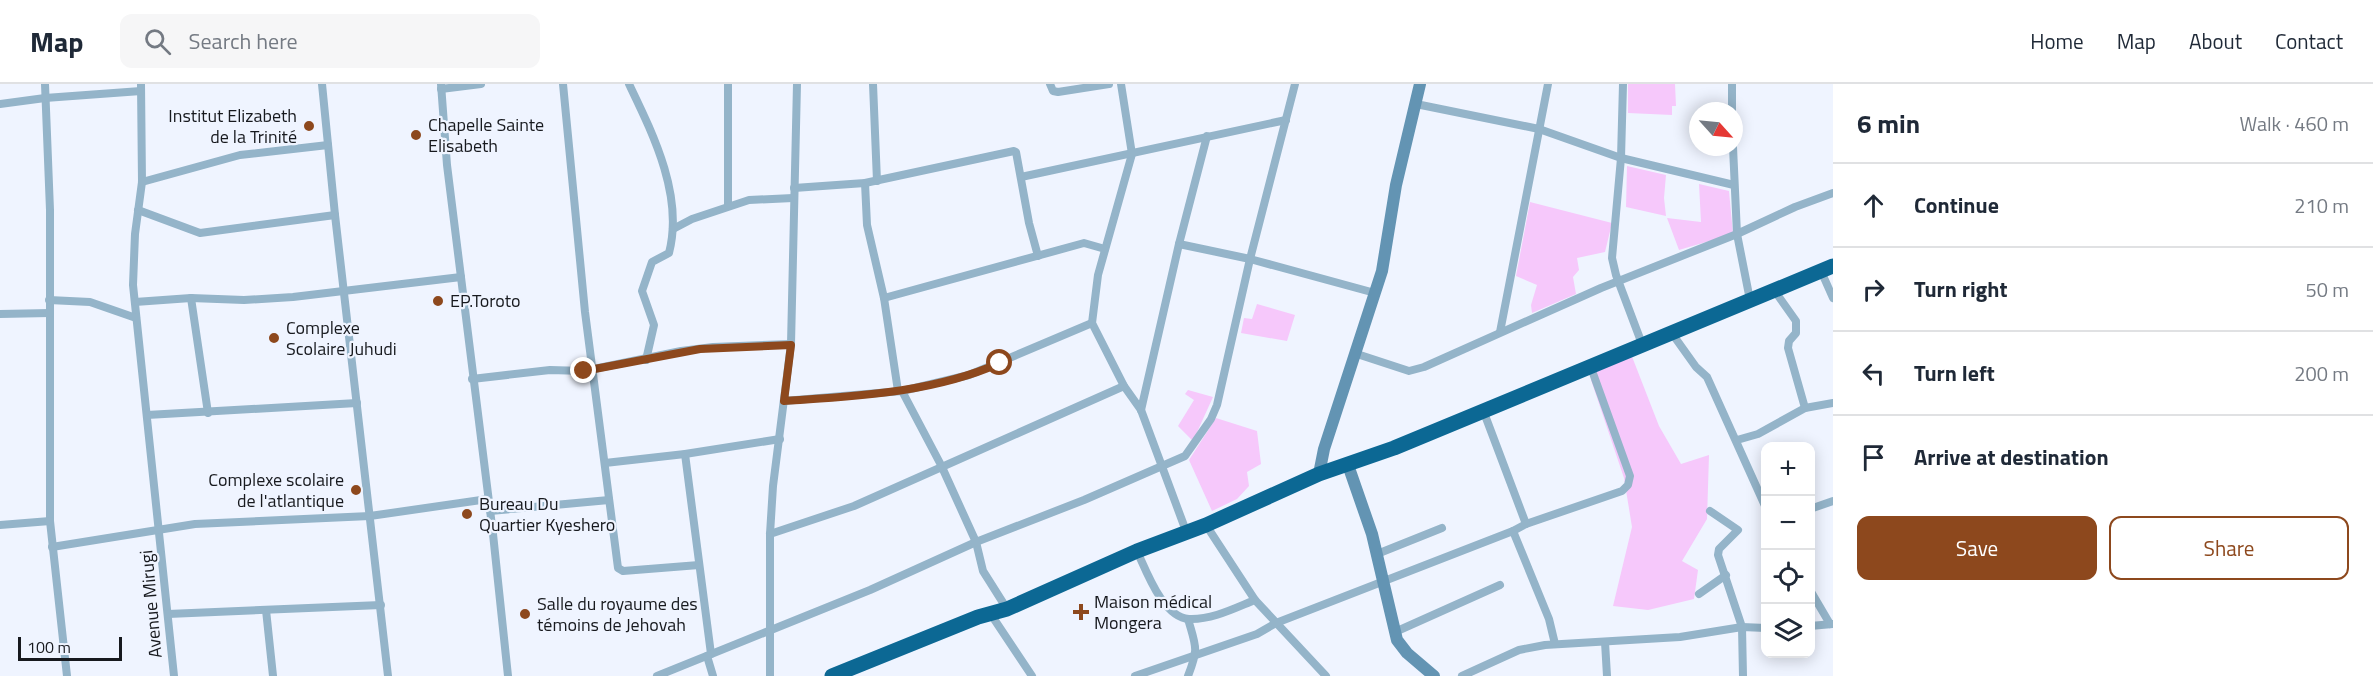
<!DOCTYPE html>
<html lang="en">
<head>
<meta charset="utf-8">
<style>
	:root { --surface:#fff; --page:#f6f6f7; --text:#1f2937; --muted:#747a83; --line:#e0e1e3; --accent:#8d481d }
	body { margin:0; font-family:"Titillium Web",sans-serif; background:var(--page); color:var(--text) }
	.controls { position:absolute; right:18px; bottom:18px; display:grid; overflow:hidden; border-radius:12px; box-shadow:0 3px 15px #0003 }
	.controls button { width:54px; height:54px; display:grid; place-items:center; padding:0; border:0; border-bottom:2px solid var(--line); background:var(--surface); color:var(--text); font:30px sans-serif }
	.compass { position:absolute; left:1689px; top:18px; width:54px; height:54px; border-radius:50%; background:var(--surface); box-shadow:0 3px 15px #0003; rotate:117deg }
	.scale { position:absolute; left:18px; bottom:15px; width:104px; box-sizing:border-box; padding-left:6px; border:3px solid #17191e; border-top:0; font-size:16px; line-height:21px; white-space:nowrap; color:#17191e; -webkit-text-stroke:4px #eff4ff; paint-order:stroke }
	.stop { position:absolute; width:18px; height:18px; margin:-14px; border:4px solid #8d481d; border-radius:50%; background:#fff }
	.stop.end { background:#8d481d; border-color:#fff; box-shadow:0 2px 6px #0008 }
	.list { margin:0; padding:0; list-style:none }
	h2 { display:flex; justify-content:space-between; align-items:center; height:78px; margin:0; padding:0 24px; font-size:26px }
	h2 small { font-size:20px; font-weight:400; color:var(--muted) }
	.list li { display:grid; grid-template-columns:39px 1fr auto; gap:18px; align-items:center; box-sizing:border-box; height:84px; padding:0 24px; border-top:2px solid var(--line) }
	.list b { display:block; font-size:22px; white-space:nowrap }
	.list em { font-size:20px; font-style:normal; color:var(--muted) }
	.actions { display:flex; gap:12px; padding:18px 24px }
	.actions a { flex:1; padding:14px 0; border:2px solid var(--accent); border-radius:12px; text-align:center; font-size:21px; color:var(--accent) }
	.actions .main { background:var(--accent); color:#fff }
	.icon { flex:none; width:33px; height:33px; fill:none; stroke:currentColor; stroke-width:2; stroke-linecap:round; stroke-linejoin:round }
	.map { position:relative; flex:none; width:1833px; height:592px; overflow:hidden }
	header { display:flex; align-items:center; gap:36px; box-sizing:border-box; height:84px; padding:0 30px; background:var(--surface); border-bottom:2px solid var(--line) }
	header strong { font-size:28px }
	nav { display:flex; gap:33px; margin-inline-start:auto; font-size:21px }
	.search { width:420px; height:54px; background:var(--page); display:flex; align-items:center; gap:15px; box-sizing:border-box; padding:0 21px; border-radius:12px; color:var(--muted); font-size:22px }
	main { display:flex }
	aside { flex:1; background:var(--surface) }
	.map>svg:first-child { display:block }
</style>
</head>
<body>
<header>
<strong>Map</strong>
<div class="search"><svg class="icon" aria-label="search" viewBox="0 0 24 24"><circle cx="10" cy="10" r="6"/><path d="M15 15l6 6"/></svg>Search here</div>
<nav><a>Home</a><a>Map</a><a>About</a><a>Contact</a></nav>
</header>
<main>
<div class="map">
<svg width="1833" height="592" viewBox="0 0 1833 592">
	<rect width="100%" height="100%" fill="#eff4ff"/>
	<g fill="#f6c8fb">
		<path d="M1628 0H1675L1676 22H1672V31L1628 29Z"/>
		<path d="M1627 82 1666 91 1664 114 1666 132 1626 123Z"/>
		<path d="M1699 100 1729 107 1733 150 1679 166 1667 134 1701 138Z"/>
		<path d="M1530 118 1612 139 1605 168 1577 174 1579 186 1573 193 1576 210 1532 229 1531 221 1537 201 1516 192Z"/>
		<path d="M1257 220 1295 231 1287 257 1241 249 1244 234 1252 235Z"/>
		<path d="M1631 270 1659 342 1681 380 1709 371 1707 435 1682 477 1698 486 1694 515 1648 526 1613 522 1632 443 1624 394 1591 296 1598 285Z"/>
		<path d="M1188 306 1213 313 1193 357 1178 342 1194 316 1185 310Z"/>
		<path d="M1216 334 1257 347 1261 380 1247 388 1249 402 1237 415 1212 427 1189 376Z"/>
	</g>
	<g fill="none" stroke-linecap="round" stroke-linejoin="round">
		<g stroke="#94b4c9" stroke-width="8">
			<path d="M45 0 50 126V437L67 592"/>
			<path d="M141 0 142 98 135 150 133 201 174 592"/>
			<path d="M322 0 335 131 388 592"/>
			<path d="M441 0 447 81 493 450 508 592"/>
			<path d="M563 0 585 228 618 484 623 487 699 481"/>
			<path d="M629 0C653 50 684 112 669 169L652 178 642 207 654 241 646 276"/>
			<path d="M728 0V122"/>
			<path d="M873 0 877 97"/>
			<path d="M1050 0 1053 7 1058 8 1109 0"/>
			<path d="M1121 0 1132 70 1098 191 1092 239 1124 302 1141 326 1186 447"/>
			<path d="M1623 0 1621 74 1612 174 1616 191 1642 260"/>
			<path d="M1732 0V27"/>
			<path d="M441 5 481 0"/>
			<path d="M0 20 45 14 141 7"/>
			<path d="M1416 20 1539 45 1621 74 1734 101"/>
			<path d="M1733 63 1737 150 1750 216"/>
			<path d="M1021 93 1286 36"/>
			<path d="M142 98 240 71 328 61"/>
			<path d="M865 99 867 141 884 214 898 307"/>
			<path d="M794 104 865 99 1014 67 1016 68 1029 139 1038 172"/>
			<path d="M138 126 200 149 335 131"/>
			<path d="M673 145 692 135 749 116 793 114"/>
			<path d="M1179 160 1250 175 1375 209"/>
			<path d="M1821 187 1833 214"/>
			<path d="M1774 206 1796 237V249L1789 257 1788 264 1805 324"/>
			<path d="M191 214 208 329"/>
			<path d="M884 214 1084 159 1105 165"/>
			<path d="M49 216 90 218 136 234"/>
			<path d="M135 218 191 214 244 216 293 213 461 193"/>
			<path d="M0 230 50 229"/>
			<path d="M1500 248 1548 0"/>
			<path d="M1671 248 1696 283 1707 293 1766 424"/>
			<path d="M1354 269 1409 287 1424 283 1601 204 1737 150 1795 123 1833 109"/>
			<path d="M472 295 550 286 584 287 681 267 713 263 791 260"/>
			<path d="M902 307 941 381 976 458 983 487 1007 525"/>
			<path d="M784 317 902 307 969 291 1092 239"/>
			<path d="M1141 326 1179 160 1207 52"/>
			<path d="M1483 326 1526 440 1622 407 1628 401 1630 392 1590 281"/>
			<path d="M147 331 357 319"/>
			<path d="M1737 356 1758 350 1805 324 1833 319"/>
			<path d="M685 370 711 570"/>
			<path d="M605 379 685 370 780 355"/>
			<path d="M1810 425 1833 417"/>
			<path d="M490 427 609 416"/>
			<path d="M1710 427 1738 446 1719 465 1718 471 1742 543 1743 592"/>
			<path d="M0 441 50 437"/>
			<path d="M1206 441 1255 516"/>
			<path d="M1513 447 1549 535 1555 560"/>
			<path d="M770 450 854 422 1124 302"/>
			<path d="M52 463 195 440 370 432 488 415"/>
			<path d="M1137 467C1146 486 1163 534 1189 535 1212 536 1235 524 1255 516L1326 592"/>
			<path d="M1377 470 1442 444"/>
			<path d="M1810 506 1830 540"/>
			<path d="M1699 510 1726 491"/>
			<path d="M266 526 273 592"/>
			<path d="M990 529 1032 592"/>
			<path d="M168 530 381 521"/>
			<path d="M1188 535C1196 563 1199 564 1188 592"/>
			<path d="M1810 542 1833 540"/>
			<path d="M1395 548 1500 501"/>
			<path d="M1605 558 1607 592"/>
			<path d="M707 572 713 592"/>
			<path d="M657 592 870 506 976 458 1084 416 1185 372 1211 335 1217 321 1250 175 1295 0"/>
			<path d="M770 592V450L773 402 791 260 797 0"/>
			<path d="M1135 592 1257 550 1276 539 1513 447 1526 440"/>
			<path d="M1462 592 1519 566 1545 561 1680 553 1742 543 1766 544"/>
		</g>
		<g stroke="#6394b3" stroke-width="12">
			<path d="M1348 381 1372 450 1397 556 1407 569 1434 592"/>
			<path d="M1319 390 1324 365 1382 187 1396 101 1420 0"/>
		</g>
		<path stroke="#0c6894" stroke-width="15" d="M832 592 978 533 1007 525 1137 467 1206 441 1319 390 1394 364 1833 182"/>
	</g>
	<g fill="none" stroke-linecap="round" stroke-linejoin="round">
		<path stroke="#8d481d" stroke-width="8" d="M584 287 700 265 791 261 784 317C857 312 932 309 1000 279"/>
	</g>
	<g fill="#8d481d" stroke="#eff4ff" stroke-width="2">
		<circle cx="309" cy="42" r="6"/>
		<circle cx="416" cy="51" r="6"/>
		<circle cx="438" cy="217" r="6"/>
		<circle cx="274" cy="254" r="6"/>
		<circle cx="356" cy="406" r="6"/>
		<circle cx="467" cy="430" r="6"/>
		<path d="M1078 519h6v6h6v6h-6v6h-6v-6h-6v-6h6z"/>
		<circle cx="525" cy="530" r="6"/>
	</g>
	<g text-anchor="middle" stroke-width="4.5" stroke-linejoin="round" paint-order="stroke">
		<g font-size="18" fill="#17191e" stroke="#eff4ff" text-anchor="start">
			<text x="297" y="38" text-anchor="end">Institut Elizabeth<tspan x="297" dy="21">de la Trinité</tspan></text>
			<text x="428" y="47">Chapelle Sainte<tspan x="428" dy="21">Elisabeth</tspan></text>
			<text x="450" y="223">EP.Toroto</text>
			<text x="286" y="250">Complexe<tspan x="286" dy="21">Scolaire Juhudi</tspan></text>
			<text x="344" y="402" text-anchor="end">Complexe scolaire<tspan x="344" dy="21">de l'atlantique</tspan></text>
			<text x="479" y="426">Bureau Du<tspan x="479" dy="21">Quartier Kyeshero</tspan></text>
			<text x="1094" y="524">Maison médical<tspan x="1094" dy="21">Mongera</tspan></text>
			<text x="537" y="526">Salle du royaume des<tspan x="537" dy="21">témoins de Jehovah</tspan></text>
		</g>
		<g font-size="18" fill="#17191e" stroke="#eff4ff">
			<text transform="translate(151 520) rotate(-95)" y="6">Avenue Mirugi</text>
		</g>
	</g>
</svg>
<div class="controls">
<button>+</button>
<button>−</button>
<button><svg class="icon" aria-label="locate" viewBox="0 0 24 24"><circle cx="12" cy="12" r="6"/><path d="M12 2v4M12 18v4M2 12h4M18 12h4"/></svg></button>
<button><svg class="icon" aria-label="layers" viewBox="0 0 24 24"><path d="M12 4l9 5-9 5-9-5zM3 14l9 5 9-5"/></svg></button>
</div>
<svg class="compass" viewBox="-18 -18 36 36"><path d="M0-13l5 13h-10z" fill="#e53935"/><path d="M0 13l5-13h-10z" fill="#747a83"/></svg>
<div class="scale">100 m</div>
<div class="stop" style="left:1000px;top:279px"></div>
<div class="stop end" style="left:584px;top:287px"></div>
</div>
<aside>
<h2>6 min<small>Walk · 460 m</small></h2>
<ul class="list">
<li><svg class="icon" aria-label="ahead" viewBox="0 0 24 24"><path d="M12 20V5M6 11l6-6 6 6"/></svg><div><b>Continue</b></div><em>210 m</em></li>
<li><svg class="icon" aria-label="right" viewBox="0 0 24 24"><path d="M7 20v-9h11M14 6l5 5-5 5"/></svg><div><b>Turn right</b></div><em>50 m</em></li>
<li><svg class="icon" aria-label="left" viewBox="0 0 24 24"><path d="M17 20v-9H6M10 6l-5 5 5 5"/></svg><div><b>Turn left</b></div><em>200 m</em></li>
<li><svg class="icon" aria-label="arrive" viewBox="0 0 24 24"><path d="M6 21V4h12l-3 4 3 4H6"/></svg><div><b>Arrive at destination</b></div></li>
</ul>
<div class="actions"><a class="main">Save</a><a>Share</a></div>
</aside>
</main>
</body>
</html>
